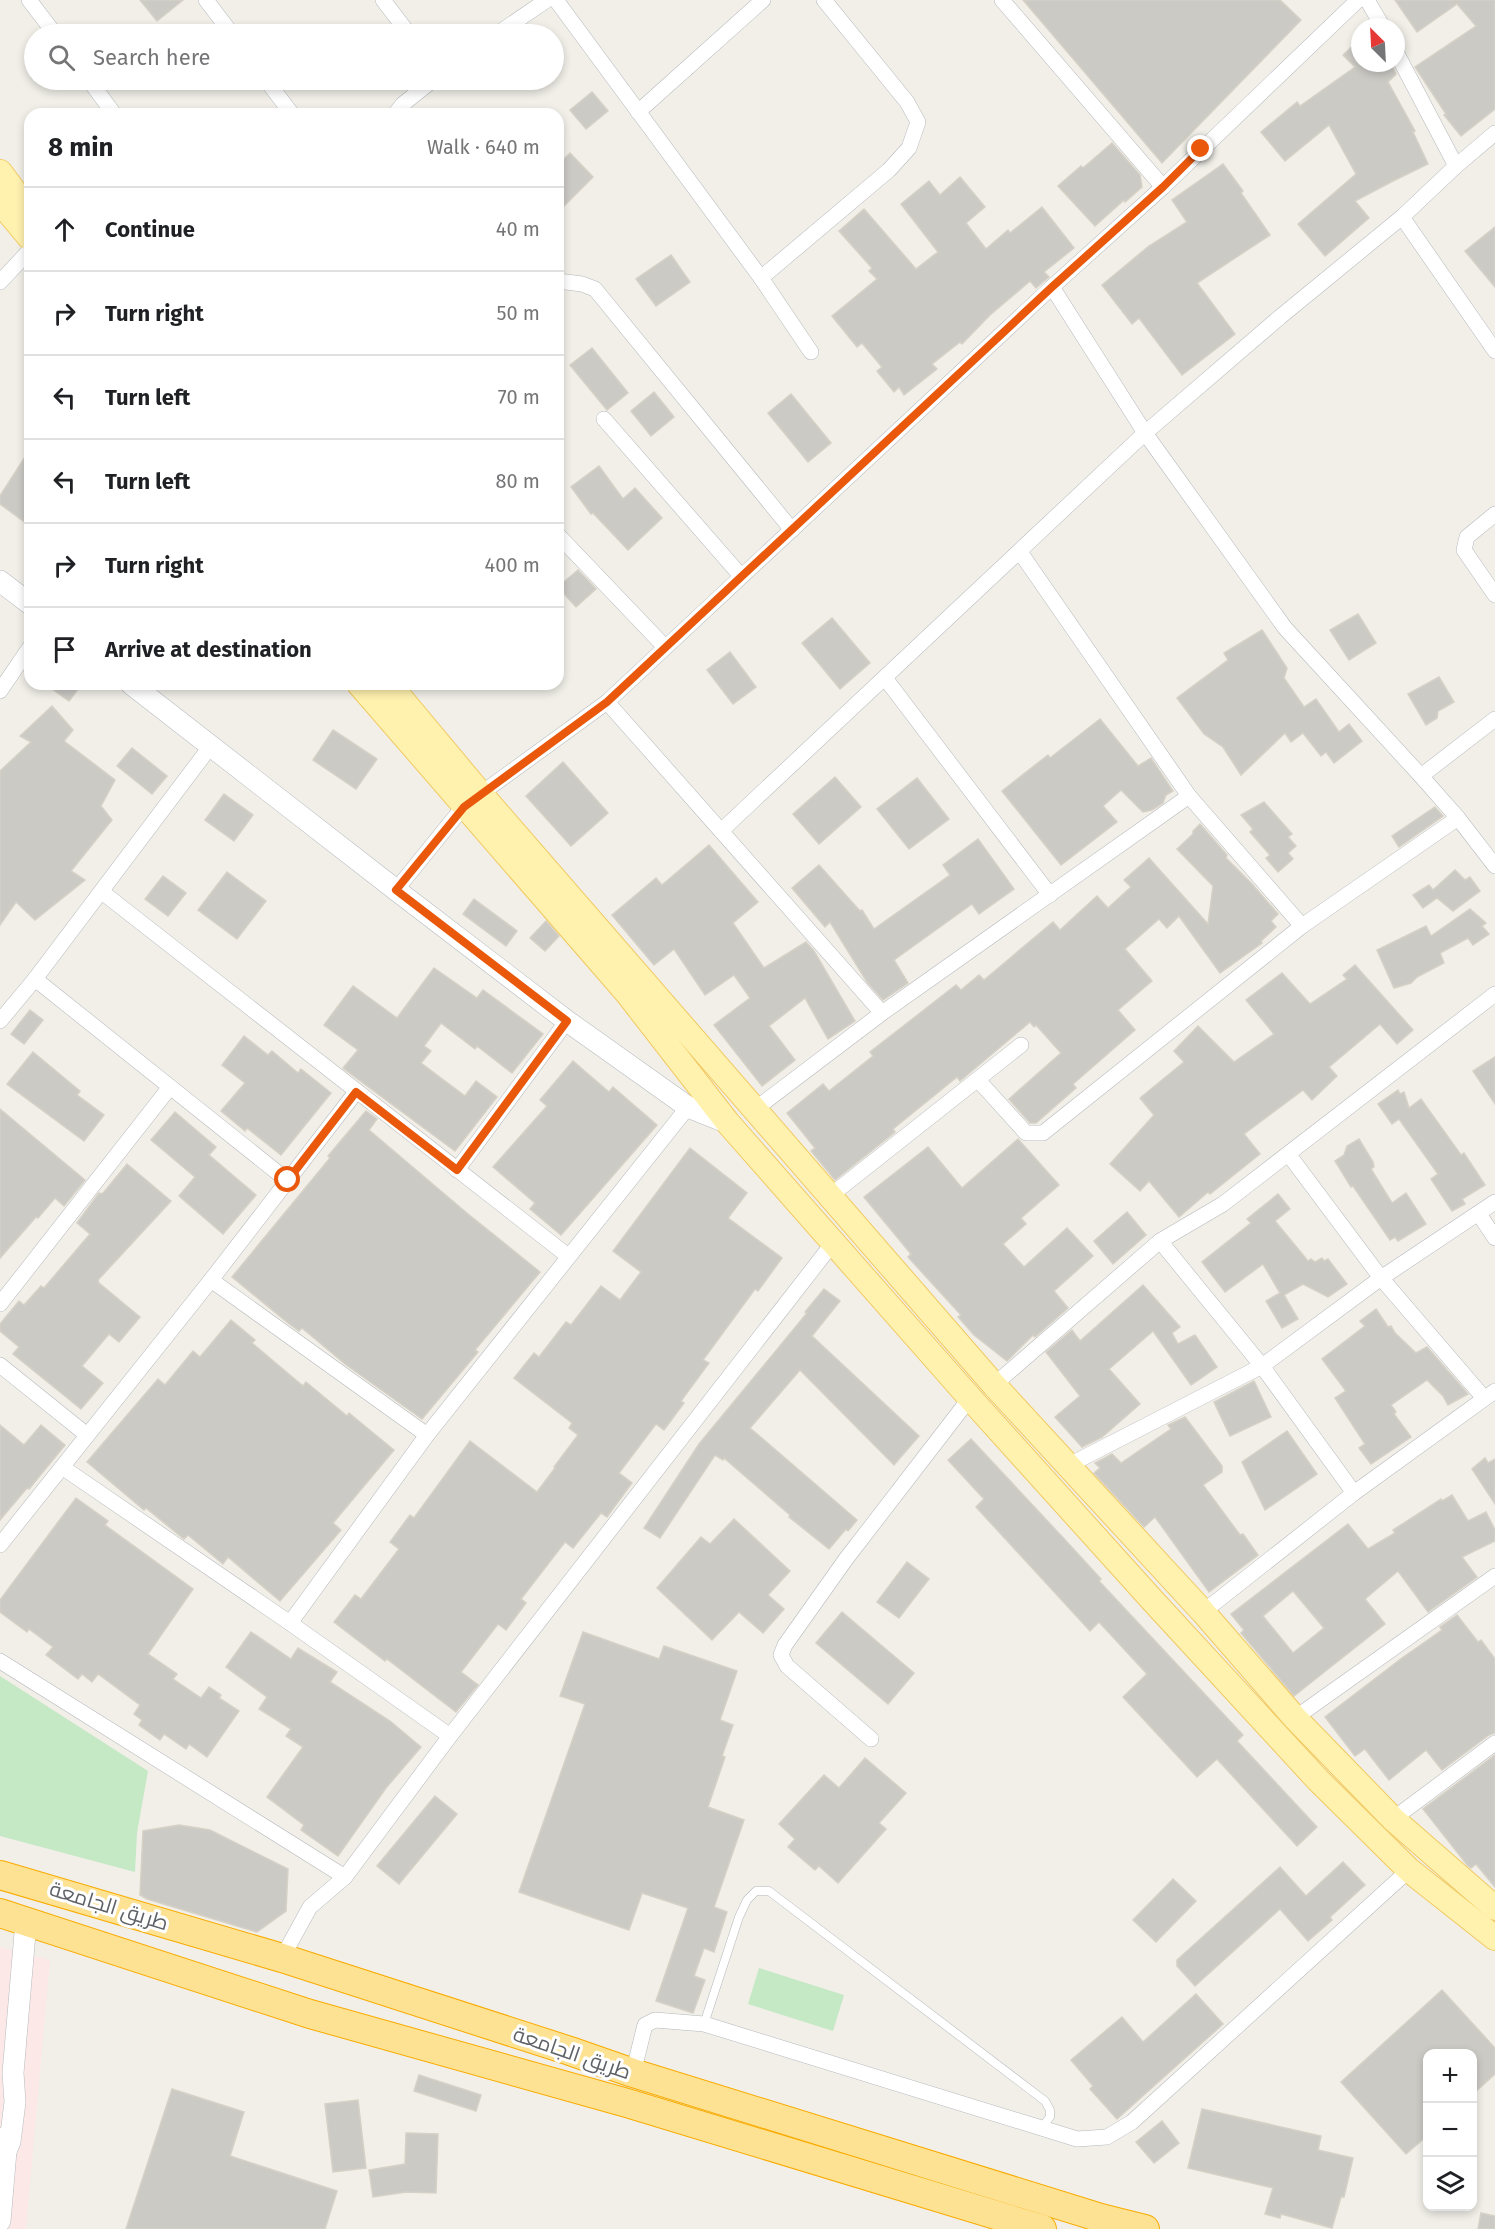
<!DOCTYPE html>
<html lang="en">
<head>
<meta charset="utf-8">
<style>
	:root { --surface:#fff; --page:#f2f2f2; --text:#202124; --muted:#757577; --line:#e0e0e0 }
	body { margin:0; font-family:"Fira Sans",Cairo,sans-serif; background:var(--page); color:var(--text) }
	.controls { position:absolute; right:18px; bottom:18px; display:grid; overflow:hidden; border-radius:12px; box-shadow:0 3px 9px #0003 }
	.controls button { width:54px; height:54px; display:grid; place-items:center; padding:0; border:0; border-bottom:2px solid var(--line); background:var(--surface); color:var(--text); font:30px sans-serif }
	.compass { position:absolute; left:1351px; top:18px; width:54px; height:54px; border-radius:50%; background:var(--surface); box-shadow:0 3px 9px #0003; rotate:336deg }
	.stop { position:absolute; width:18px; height:18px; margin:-14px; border:4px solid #ea580c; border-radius:50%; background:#fff }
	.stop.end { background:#ea580c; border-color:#fff; box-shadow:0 2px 6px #0008 }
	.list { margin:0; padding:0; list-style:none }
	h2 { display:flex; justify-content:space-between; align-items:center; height:78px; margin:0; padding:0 24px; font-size:26px }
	h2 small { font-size:20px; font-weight:400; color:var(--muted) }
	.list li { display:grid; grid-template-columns:39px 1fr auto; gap:18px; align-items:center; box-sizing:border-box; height:84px; padding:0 24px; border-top:2px solid var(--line) }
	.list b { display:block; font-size:22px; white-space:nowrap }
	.list em { font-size:20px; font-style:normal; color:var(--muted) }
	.icon { flex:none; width:33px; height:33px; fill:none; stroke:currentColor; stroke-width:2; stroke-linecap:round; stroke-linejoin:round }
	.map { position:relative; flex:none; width:1495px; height:2229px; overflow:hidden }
	.search { position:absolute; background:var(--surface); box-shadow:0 3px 9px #0003; left:24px; top:24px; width:540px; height:66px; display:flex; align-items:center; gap:15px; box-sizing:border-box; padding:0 21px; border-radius:33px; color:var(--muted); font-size:22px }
	.panel { position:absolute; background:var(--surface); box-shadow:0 3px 9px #0003; left:24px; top:108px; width:540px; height:582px; border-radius:18px }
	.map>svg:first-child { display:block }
</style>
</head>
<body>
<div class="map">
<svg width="1495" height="2229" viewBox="0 0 1495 2229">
	<rect width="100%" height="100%" fill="#f1efe8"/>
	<path fill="#fce8e6" d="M0 1947 50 1960 26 2229H0Z"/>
	<g fill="#c5e8c5">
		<path d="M0 1676 148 1771 137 1833 135 1872 0 1836Z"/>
		<path d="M759 1968 844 1995 833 2031 748 2004Z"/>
	</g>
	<g fill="#cccac5" stroke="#d6d1c6" stroke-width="1.5" fill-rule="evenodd">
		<path d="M140 0H183L157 21Z"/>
		<path d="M1023 0H1280L1301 20 1162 163Z"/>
		<path d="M1395 0H1495V109L1461 136 1444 115 1446 114 1415 67 1476 26 1457 4 1417 32Z"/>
		<path d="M1360 39V64L1391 63 1396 74 1388 82 1415 131 1413 132 1428 164 1393 181 1355 201 1369 218 1325 256 1298 224 1356 174 1329 125 1285 161 1261 132 1297 102 1300 106 1355 67 1343 55Z"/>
		<path d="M592 92 608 111 586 129 570 110Z"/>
		<path d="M1112 143 1140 175 1142 187 1125 202 1124 200 1095 226 1058 186 1081 166 1083 168Z"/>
		<path d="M570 153 593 177 558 212V165Z"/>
		<path d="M1223 164 1243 191 1241 193 1270 235 1197 283 1235 334 1182 375 1139 318 1132 324 1102 285 1149 246 1187 222 1172 200Z"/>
		<path d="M960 177 985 207 966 223 986 249 1008 230 1010 233 1042 207 1074 248 1044 272 1049 277 1036 288 1030 281 990 315 962 344 960 342 932 364 937 369 904 395 899 387 894 392 877 371 882 367 862 343 857 347 832 316 877 279 869 271 872 268 839 231 864 209 916 269 938 252 901 204 929 181 940 195Z"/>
		<path d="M1495 227V287L1465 251Z"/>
		<path d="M671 255 690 282 656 306 636 279Z"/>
		<path d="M592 348 628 393 607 410 570 365Z"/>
		<path d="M654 392 674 417 651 436 631 411Z"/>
		<path d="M791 394 831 443 808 462 768 413Z"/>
		<path d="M30 449V526L0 504V496Z"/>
		<path d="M599 466 623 499 635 488 662 518 628 550 593 513 591 514 571 487Z"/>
		<path d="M578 570 596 589 576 607 558 587Z"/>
		<path d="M1358 614 1376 643 1349 660 1330 630Z"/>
		<path d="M832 618 870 663 840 689 802 643Z"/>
		<path d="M1262 630 1287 668 1284 678 1304 707 1316 699 1339 732 1349 724 1362 741 1334 763 1326 752 1321 756 1303 733 1291 742 1285 733 1241 775 1223 747 1204 734 1177 698 1228 660 1224 653Z"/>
		<path d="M730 652 756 687 733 704 707 670Z"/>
		<path d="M1439 677 1454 702 1438 711 1437 718 1426 725 1408 694Z"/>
		<path d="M45 684H82L69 701Z"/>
		<path d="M52 706 73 730 64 741 115 780 101 806 112 820 71 871 85 880 35 920 16 902 0 925V771L31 742 20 736Z"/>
		<path d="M1100 719 1138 766 1151 758 1173 791 1166 795 1163 803 1152 810 1143 812 1121 790 1103 806 1117 822 1061 865 1002 791 1048 755 1050 758Z"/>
		<path d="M333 730 377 759 356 789 313 760Z"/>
		<path d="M132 748 167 776 152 794 117 766Z"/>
		<path d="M563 762 608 813 571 846 526 796Z"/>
		<path d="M835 777 861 807 819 844 793 814Z"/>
		<path d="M917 778 949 819 909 849 877 809Z"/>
		<path d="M224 794 253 815 234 841 205 820Z"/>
		<path d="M1264 802 1292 834 1288 837 1296 846 1288 853 1293 859 1278 872 1266 858 1270 855 1250 832 1253 829 1241 815Z"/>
		<path d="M1435 807 1443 816 1399 847 1392 836Z"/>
		<path d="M1200 824 1227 855 1226 858 1252 884 1278 914 1271 921 1276 927 1261 941 1262 943 1220 973 1179 916 1167 928 1159 919 1125 949 1152 981 1118 1010 1135 1030 1073 1084 1076 1088 1036 1123H1030L1009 1099 1061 1053 1036 1025 1034 1027 1030 1022 960 1081 957 1077 893 1129 895 1132 835 1180 811 1151 815 1148 787 1113 823 1084 829 1091 873 1056 870 1052 956 985 961 990 979 975 984 980 1053 922 1060 930 1097 896 1108 908 1131 887 1124 880 1149 858 1208 924 1213 886 1177 849 1193 834V831Z"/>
		<path d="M978 839 1014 889 979 914 972 904 894 960 908 983 883 1000 867 982 830 922 825 927 792 888 819 865 860 911 862 910 874 929 950 875 943 865Z"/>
		<path d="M709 845 758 902 733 923 764 968 806 942 814 951 855 1021 828 1039 805 998 769 1026 795 1060 762 1086 714 1025 750 998 734 975 705 995 674 949 654 965 612 915 656 878 662 885Z"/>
		<path d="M1455 870 1465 880 1470 877 1480 891 1453 911 1437 898 1423 908 1413 895 1429 885 1433 890Z"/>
		<path d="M227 872 266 901 237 939 198 910Z"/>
		<path d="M163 876 186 893 168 916 145 899Z"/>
		<path d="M474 899 517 931 506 946 463 914Z"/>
		<path d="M1470 909 1486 923 1482 926 1489 934 1473 945 1468 938 1440 953 1444 963 1417 977 1411 983 1394 988 1377 950 1426 926 1431 936Z"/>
		<path d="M546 921 559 936 545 951 530 938Z"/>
		<path d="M1355 965 1413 1030 1397 1044 1380 1024 1329 1067 1337 1076 1312 1100 1303 1090 1244 1134 1260 1154 1210 1194 1208 1192 1179 1217 1149 1181 1140 1191 1110 1164 1154 1115 1140 1098 1184 1062 1174 1051 1198 1026 1234 1062 1274 1034 1246 1000 1282 973 1310 1004 1347 979 1343 975Z"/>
		<path d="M434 968 477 998 483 990 543 1034 512 1073 477 1046 475 1049 441 1023 424 1046 431 1051 421 1063 465 1096 476 1081 497 1097 455 1151 343 1068 358 1050 324 1025 353 986 397 1018Z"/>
		<path d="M30 1010 43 1020 24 1044 11 1034Z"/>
		<path d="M244 1036 268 1055 272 1051 298 1073 301 1069 331 1093 281 1155 247 1128 245 1131 221 1111 245 1083 222 1065Z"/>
		<path d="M33 1052 80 1091 77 1095 104 1115 84 1141 7 1084Z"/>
		<path d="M1495 1057V1104L1473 1071Z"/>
		<path d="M573 1061 609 1092 613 1087 657 1125 561 1235 530 1209 535 1203 493 1167 547 1106 540 1100Z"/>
		<path d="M1398 1090 1400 1094 1404 1092 1409 1108 1421 1099 1461 1155 1464 1153 1485 1185 1462 1199 1465 1204 1452 1211 1431 1179 1438 1174 1399 1119 1392 1124 1378 1104Z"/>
		<path d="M0 1109 85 1180 64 1206 55 1198 38 1218 36 1217 0 1258Z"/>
		<path d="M366 1111 377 1119 369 1130 468 1214 540 1272 475 1350 478 1352 422 1419 345 1364 302 1328 299 1331 288 1323 232 1277 330 1158 328 1156Z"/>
		<path d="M175 1112 216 1147 209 1155 256 1195 223 1234 179 1196 195 1177 151 1140Z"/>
		<path d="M1018 1139 1059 1185 1021 1218 1026 1224 1003 1244 1024 1267 1067 1228 1093 1256 1054 1291 1068 1308 1035 1337 1033 1335 1007 1361 974 1335 958 1317 961 1315 908 1257 911 1254 864 1197 928 1147 962 1188Z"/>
		<path d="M1359 1139 1373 1162 1374 1167 1371 1169 1392 1203 1406 1193 1426 1224 1398 1241 1395 1237 1390 1240 1353 1186 1351 1187 1335 1161 1344 1155 1347 1146Z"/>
		<path d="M690 1148 747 1193 728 1218 782 1258 758 1291 755 1289 703 1360 709 1363 681 1401 684 1403 664 1430 656 1424 619 1473 632 1483 607 1517 601 1513 573 1548 565 1542 521 1599 526 1603 506 1630 498 1624 461 1672 478 1685 456 1712 387 1659 385 1661 334 1622 355 1595 361 1599 399 1549 390 1542 410 1515 414 1518 470 1441 537 1492 555 1468 554 1467 578 1435 569 1428 572 1423 514 1378 534 1353 539 1357 566 1322 571 1325 601 1286 620 1300 641 1272 613 1251Z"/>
		<path d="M127 1164 171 1201 98 1280 99 1283 140 1317 119 1342 109 1334 82 1366 103 1383 81 1409 13 1354 19 1347 0 1331V1324L19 1301 24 1305 41 1286 44 1288 90 1234 77 1223 99 1193 101 1194 104 1192Z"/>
		<path d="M1278 1194 1290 1209 1275 1221 1308 1261 1311 1259 1315 1262 1322 1258 1324 1261 1328 1259 1347 1284 1328 1297 1303 1284 1284 1295 1298 1319 1282 1328 1266 1301 1280 1293 1263 1264 1225 1292 1202 1262 1251 1223 1247 1219Z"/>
		<path d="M1127 1212 1146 1235 1113 1264 1094 1241Z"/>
		<path d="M1143 1285 1180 1327 1172 1333 1178 1344 1195 1335 1217 1367 1191 1385 1153 1331 1109 1369 1140 1404 1102 1437 1082 1447 1055 1417 1080 1396 1046 1352 1072 1330 1080 1341Z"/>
		<path d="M824 1289 840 1301 812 1336 919 1436 894 1465 800 1370 750 1428 857 1520 848 1531 846 1529 829 1549 789 1517 790 1515 724 1458 723 1460 715 1455 660 1538 644 1528 699 1444 807 1313 805 1312Z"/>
		<path d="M1376 1309 1388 1327 1391 1326 1395 1333 1416 1353 1427 1347 1468 1394 1448 1405 1443 1396 1427 1380 1391 1405 1396 1412 1394 1414 1411 1437 1371 1464 1359 1448 1365 1444 1335 1398 1346 1391 1322 1359 1365 1326 1360 1321Z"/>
		<path d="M231 1320 255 1340 252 1343 303 1386 306 1382 347 1416 349 1413 394 1450 333 1523 341 1530 280 1601 228 1557 223 1564 188 1535 184 1539 179 1535 146 1508 144 1510 87 1462 158 1379 165 1385 193 1351 200 1357Z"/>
		<path d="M1254 1381 1271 1417 1230 1436 1214 1402Z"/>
		<path d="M1185 1417 1222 1466V1472L1203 1485 1240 1535 1243 1534 1258 1555 1209 1592 1155 1517 1144 1527 1094 1473 1100 1468 1095 1463 1112 1454 1121 1463 1171 1429 1168 1425Z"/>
		<path d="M0 1425 24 1445 41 1425 65 1445 29 1489 27 1488 0 1520Z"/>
		<path d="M1287 1431 1317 1474 1265 1510 1242 1462Z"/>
		<path d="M971 1439 1068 1543 1101 1579 1099 1581 1243 1735 1237 1741 1317 1827 1297 1846 1217 1759 1197 1777 1123 1697 1147 1674 1099 1622 1090 1631 976 1507 984 1499 948 1460Z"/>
		<path d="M1485 1458 1488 1463 1495 1459V1504L1472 1469Z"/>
		<path d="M1452 1495 1468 1521 1486 1512 1495 1530V1541L1462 1557 1477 1577 1428 1612 1398 1571 1365 1599 1385 1624 1294 1696 1241 1633 1244 1630 1231 1614 1348 1524 1368 1549 1395 1533 1393 1530 1441 1499 1442 1501ZM1293 1591 1324 1628 1293 1653 1263 1616Z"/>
		<path d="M76 1498 108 1521 105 1525 193 1589 148 1654 177 1674 173 1679 201 1698 209 1687 221 1695 219 1698 239 1711 207 1757 189 1744 186 1749 164 1734 160 1740 139 1725 142 1720 134 1714 140 1705 98 1674 92 1682 82 1674 78 1679 46 1655 53 1647 29 1629 27 1632 0 1612V1600Z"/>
		<path d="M734 1519 790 1571 768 1595 784 1609 763 1633 739 1612 712 1640 657 1588 701 1537 710 1544Z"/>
		<path d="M907 1562 929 1579 899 1618 877 1602Z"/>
		<path d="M842 1612 914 1673 888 1704 816 1643Z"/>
		<path d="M1457 1615 1478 1642 1481 1640 1495 1659V1733L1489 1735 1442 1770 1426 1750 1389 1780 1365 1749 1355 1756 1325 1717 1402 1658 1442 1630 1440 1627Z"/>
		<path d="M251 1632 291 1659 298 1648 337 1672 330 1682 390 1721 421 1747 386 1788 338 1856 301 1830 304 1825 267 1797 303 1747 286 1736 291 1729 259 1709 267 1697 226 1667Z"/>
		<path d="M583 1632 659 1659 664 1646 737 1671 720 1720 733 1725 722 1756 725 1757 708 1807 744 1820 714 1907 727 1912 714 1952 704 1948 694 1976 705 1980 693 2013 656 2001 688 1908 642 1893 629 1930 519 1892 585 1704 560 1696Z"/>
		<path d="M1495 1755V1887L1476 1864 1471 1868 1468 1866 1423 1809Z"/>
		<path d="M865 1758 906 1793 879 1823 886 1829 838 1883 819 1866 815 1870 788 1847 795 1839 779 1824 824 1775 839 1788Z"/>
		<path d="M435 1796 457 1814 399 1884 377 1866Z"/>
		<path d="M179 1825 210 1830 288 1869 286 1911 257 1932 147 1899 140 1895 143 1831Z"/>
		<path d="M1343 1862 1365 1885 1330 1917 1332 1920 1308 1941 1280 1909 1195 1986 1177 1966V1960L1280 1867 1306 1896Z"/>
		<path d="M1173 1879 1196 1901 1156 1942 1133 1920Z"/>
		<path d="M1442 1990 1495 2048V2074L1473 2094V2054H1428V2135L1406 2154 1341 2082Z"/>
		<path d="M1196 1994 1223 2024 1117 2119 1090 2089 1093 2086 1071 2060 1122 2017 1143 2042Z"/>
		<path d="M419 2075 481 2095 476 2111 414 2091Z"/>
		<path d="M172 2089 244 2112 230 2156 337 2191 325 2229H126Z"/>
		<path d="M358 2100 366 2168 333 2172 325 2104Z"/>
		<path d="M1202 2109 1321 2136 1318 2150 1353 2158 1344 2197H1341L1332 2228 1281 2214 1280 2218 1265 2214 1273 2188 1188 2168Z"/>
		<path d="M1162 2121 1179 2143 1154 2163 1136 2142Z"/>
		<path d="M406 2133 438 2134 436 2193 406 2192 373 2197 369 2170 405 2164Z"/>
		<path d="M1481 2213 1495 2216V2229H1478Z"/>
	</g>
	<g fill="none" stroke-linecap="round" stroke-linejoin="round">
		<defs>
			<path id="lane" d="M704 2024 739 1917 747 1900 756 1891H769L1045 2101 1050 2110V2117L1042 2127"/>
			<g id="street">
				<path d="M29 0 55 34"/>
				<path d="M206 0 232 34"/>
				<path d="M383 0 409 34"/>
				<path d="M556 0 761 278 811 352"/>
				<path d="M1002 0 1163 187"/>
				<path d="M1367 0 1383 27"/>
				<path d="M497 34 547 0"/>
				<path d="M1396 52 1456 166"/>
				<path d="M89 80 114 114"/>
				<path d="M266 80 292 114"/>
				<path d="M638 112 763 0"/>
				<path d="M395 114 403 104 433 80"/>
				<path d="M1402 217 1495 351"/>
				<path d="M761 278 889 170 909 148 918 122 907 102 824 0"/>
				<path d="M558 281 582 284 595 289 792 530"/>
				<path d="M0 282 30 250"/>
				<path d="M1052 287 1145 433 1285 628 1421 776 1458 818 1495 866"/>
				<path d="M604 419 741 576"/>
				<path d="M1495 514 1467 537 1464 550 1495 595"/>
				<path d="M558 535 665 647"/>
				<path d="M885 678 1050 895"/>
				<path d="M0 691 30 647"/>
				<path d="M607 702 882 1013 754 1110"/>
				<path d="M1421 776 1495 719"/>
				<path d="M1189 796 1302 926"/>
				<path d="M721 831 1145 433 1280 317 1402 217 1456 166 1495 133"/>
				<path d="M396 890 464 806 607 702 1052 287 1163 187 1358 0"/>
				<path d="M102 892 568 1256"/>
				<path d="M35 979 288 1181"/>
				<path d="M882 1013 1189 796 1020 552"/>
				<path d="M0 1021 35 979 210 747"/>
				<path d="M978 1080 1026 1133H1043L1302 926 1458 818"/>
				<path d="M1289 1155 1381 1278 1484 1398"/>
				<path d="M457 1170 567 1021"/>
				<path d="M830 1196 1021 1045"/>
				<path d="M1479 1214 1495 1238"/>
				<path d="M1160 1241 1262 1366 1354 1493"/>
				<path d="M211 1280 427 1435"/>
				<path d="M0 1304 170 1087"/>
				<path d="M0 1365 87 1435"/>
				<path d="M994 1385 1160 1241 1223 1204 1495 994"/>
				<path d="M1069 1465 1262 1366 1381 1278 1495 1202"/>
				<path d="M62 1467 290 1623 450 1736"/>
				<path d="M0 1545 211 1280 356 1092"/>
				<path d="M1203 1612 1354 1493 1495 1391"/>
				<path d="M290 1623 427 1435 688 1107"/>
				<path d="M0 1661 345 1877"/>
				<path d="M1295 1718 1495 1576"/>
				<path d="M871 1739 787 1666 781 1655 785 1645 846 1559 970 1398"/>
				<path d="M1393 1819 1495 1743"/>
				<path d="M282 1958 310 1907 345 1877 450 1736 833 1243"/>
				<path d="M633 2073 645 2025 655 2020 704 2024 1077 2139 1107 2137 1132 2122 1409 1870"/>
			</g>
			<g id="secondary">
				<path d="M0 581 30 604"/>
				<path d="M131 684 396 890 567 1021 688 1107 728 1123"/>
				<path d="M6 2151 10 2142 15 2102 13 2073 26 1922"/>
				<path d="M0 2221 6 2151 2 2138"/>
			</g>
			<g id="primary">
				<path d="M0 172 30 212"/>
				<path d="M0 202 30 238"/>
				<path d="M359 684 627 993 728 1123 970 1398 1154 1602 1318 1780 1409 1870 1495 1938"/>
				<path d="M389 684 480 793 994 1385 1203 1612 1295 1718 1393 1819 1495 1908"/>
			</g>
			<g id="highway">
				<path d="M0 1875 282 1958 570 2051 633 2073 1101 2218 1145 2229"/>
				<path d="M0 1913 310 2014 627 2103 1042 2229"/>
			</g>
		</defs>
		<use href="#lane" stroke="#b5b8bc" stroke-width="9"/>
		<use href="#street" stroke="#b5b8bc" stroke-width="16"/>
		<use href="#secondary" stroke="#b6babf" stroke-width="22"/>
		<use href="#primary" stroke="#f2c960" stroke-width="26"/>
		<use href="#highway" stroke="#f9ab00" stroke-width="30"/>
		<use href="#lane" stroke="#fff" stroke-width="8"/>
		<use href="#street" stroke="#fff" stroke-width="15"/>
		<use href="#secondary" stroke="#fff" stroke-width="21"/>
		<use href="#primary" stroke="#fff2af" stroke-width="24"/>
		<use href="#highway" stroke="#fde293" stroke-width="28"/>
	</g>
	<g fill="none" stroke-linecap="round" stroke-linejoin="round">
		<path stroke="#ea580c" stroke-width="8" d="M288 1180 356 1092 457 1170 567 1021 396 890 464 807 607 702 1052 287 1163 187 1201 149"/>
	</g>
	<g text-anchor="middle" stroke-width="6" stroke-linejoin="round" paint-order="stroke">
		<g font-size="21" fill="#5f6368" stroke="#fff">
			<text transform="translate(109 1906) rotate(17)" y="7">طريق الجامعة</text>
			<text transform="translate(572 2053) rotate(19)" y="7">طريق الجامعة</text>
		</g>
	</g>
</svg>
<div class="controls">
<button>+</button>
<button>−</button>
<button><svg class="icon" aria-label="layers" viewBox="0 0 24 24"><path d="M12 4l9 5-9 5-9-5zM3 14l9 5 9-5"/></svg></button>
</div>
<svg class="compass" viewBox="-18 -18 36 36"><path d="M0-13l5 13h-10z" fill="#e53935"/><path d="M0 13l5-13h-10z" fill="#757577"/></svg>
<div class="stop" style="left:288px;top:1180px"></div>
<div class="stop end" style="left:1201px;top:149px"></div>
<div class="search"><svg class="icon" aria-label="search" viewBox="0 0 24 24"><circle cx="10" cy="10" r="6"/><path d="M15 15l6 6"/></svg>Search here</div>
<section class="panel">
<h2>8 min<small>Walk · 640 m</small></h2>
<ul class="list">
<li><svg class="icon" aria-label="ahead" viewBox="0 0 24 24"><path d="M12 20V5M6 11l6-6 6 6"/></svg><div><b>Continue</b></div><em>40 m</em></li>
<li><svg class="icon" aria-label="right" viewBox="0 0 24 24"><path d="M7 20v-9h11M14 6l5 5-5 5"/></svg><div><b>Turn right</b></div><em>50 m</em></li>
<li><svg class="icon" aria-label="left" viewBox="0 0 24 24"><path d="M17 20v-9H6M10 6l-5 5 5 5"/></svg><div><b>Turn left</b></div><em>70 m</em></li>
<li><svg class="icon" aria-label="left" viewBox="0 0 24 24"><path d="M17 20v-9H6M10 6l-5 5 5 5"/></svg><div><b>Turn left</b></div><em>80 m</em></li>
<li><svg class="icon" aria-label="right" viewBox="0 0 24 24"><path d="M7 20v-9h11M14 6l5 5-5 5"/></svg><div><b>Turn right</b></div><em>400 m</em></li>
<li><svg class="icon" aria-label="arrive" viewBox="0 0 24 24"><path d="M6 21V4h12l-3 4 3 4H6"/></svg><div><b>Arrive at destination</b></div></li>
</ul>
</section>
</div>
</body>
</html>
